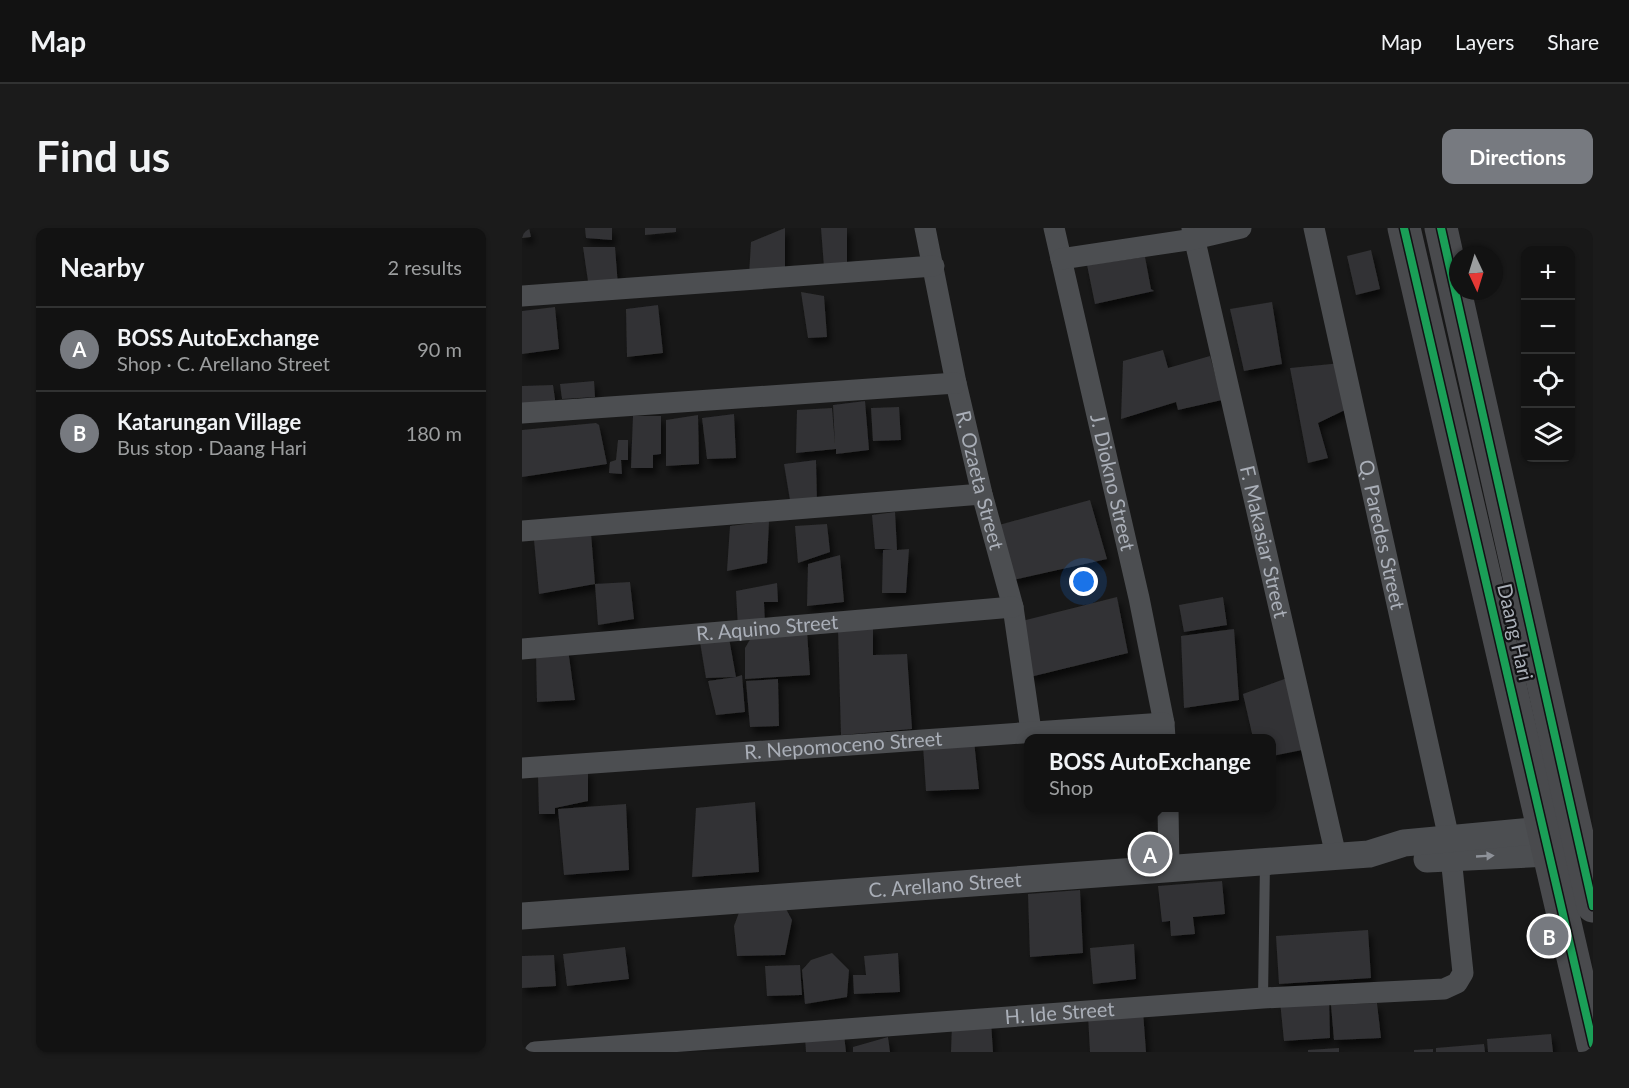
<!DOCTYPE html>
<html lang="en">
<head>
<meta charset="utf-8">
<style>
	:root { --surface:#121212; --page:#1b1b1b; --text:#f1f3f6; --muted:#9c9e9f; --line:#313232; --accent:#777a80 }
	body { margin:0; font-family:Lato,sans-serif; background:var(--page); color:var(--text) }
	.controls { position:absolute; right:18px; top:18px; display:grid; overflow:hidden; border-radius:12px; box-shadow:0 2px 4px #0004 }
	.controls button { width:54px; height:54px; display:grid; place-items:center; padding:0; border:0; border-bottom:2px solid var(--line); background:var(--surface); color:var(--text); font:30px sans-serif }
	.compass { position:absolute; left:927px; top:18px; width:54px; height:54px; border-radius:50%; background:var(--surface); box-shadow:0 2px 4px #0004; rotate:176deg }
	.you { position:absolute; left:562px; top:354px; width:21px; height:21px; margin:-15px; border:4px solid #fff; border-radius:50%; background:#1a73e8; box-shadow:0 0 0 9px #1a73e833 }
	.badge { display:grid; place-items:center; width:39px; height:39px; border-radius:50%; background:var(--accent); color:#fff; font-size:20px; font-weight:700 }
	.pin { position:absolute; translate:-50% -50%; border:3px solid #fff; box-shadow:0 2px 6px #0006 }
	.popup { position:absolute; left:502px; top:506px; width:252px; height:78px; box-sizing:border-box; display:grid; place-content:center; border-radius:12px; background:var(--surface); filter:drop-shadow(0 2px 4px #0005); font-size:20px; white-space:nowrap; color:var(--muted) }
	.popup b { font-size:22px; color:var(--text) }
	.popup::after { content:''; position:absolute; left:50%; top:100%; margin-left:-12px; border:12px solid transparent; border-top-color:var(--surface) }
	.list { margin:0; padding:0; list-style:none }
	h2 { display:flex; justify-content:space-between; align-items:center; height:78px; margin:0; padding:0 24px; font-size:26px }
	h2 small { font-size:20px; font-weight:400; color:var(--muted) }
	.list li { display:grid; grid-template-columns:39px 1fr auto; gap:18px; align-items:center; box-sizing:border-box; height:84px; padding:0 24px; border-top:2px solid var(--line) }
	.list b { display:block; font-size:22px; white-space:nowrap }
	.list p { margin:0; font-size:20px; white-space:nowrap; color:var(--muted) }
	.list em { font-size:20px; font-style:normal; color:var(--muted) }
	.icon { flex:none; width:33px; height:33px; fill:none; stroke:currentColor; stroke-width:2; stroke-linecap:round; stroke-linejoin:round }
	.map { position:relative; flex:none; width:1071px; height:824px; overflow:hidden; border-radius:12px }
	header { display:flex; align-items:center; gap:36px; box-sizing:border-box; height:84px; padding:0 30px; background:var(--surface); border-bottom:2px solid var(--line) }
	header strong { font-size:28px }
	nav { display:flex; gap:33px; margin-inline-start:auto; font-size:21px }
	.intro { display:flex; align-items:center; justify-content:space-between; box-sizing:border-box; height:144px; padding:0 36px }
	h1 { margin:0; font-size:42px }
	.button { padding:15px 27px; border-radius:12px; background:var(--accent); color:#fff; font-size:21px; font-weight:700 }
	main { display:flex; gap:36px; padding:0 36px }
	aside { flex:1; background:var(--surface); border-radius:12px; box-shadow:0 2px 4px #0004 }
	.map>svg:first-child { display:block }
</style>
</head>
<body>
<header>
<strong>Map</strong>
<nav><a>Map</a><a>Layers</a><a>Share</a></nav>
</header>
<div class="intro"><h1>Find us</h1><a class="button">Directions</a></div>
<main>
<aside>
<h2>Nearby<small>2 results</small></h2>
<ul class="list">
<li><span class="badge">A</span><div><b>BOSS AutoExchange</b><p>Shop · C. Arellano Street</p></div><em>90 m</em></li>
<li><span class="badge">B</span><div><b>Katarungan Village</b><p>Bus stop · Daang Hari</p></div><em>180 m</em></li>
</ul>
</aside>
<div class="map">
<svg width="1071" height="824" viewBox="0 0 1071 824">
	<defs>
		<filter id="shadow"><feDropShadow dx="3.5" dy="6" stdDeviation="3" flood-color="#0009"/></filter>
	</defs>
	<rect width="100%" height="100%" fill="#181818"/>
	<g fill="#323234" filter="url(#shadow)">
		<path d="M0 0H7L9 9 0 10Z"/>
		<path d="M63 0H90V12L64 10Z"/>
		<path d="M123 0H154V4L123 7Z"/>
		<path d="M263 0V46L227 48 229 14Z"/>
		<path d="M299 0H325V39H302Z"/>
		<path d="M61 19H93L96 58 67 60Z"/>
		<path d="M849 22 858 61 834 67 825 28Z"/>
		<path d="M623 29 629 61 632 63 573 76 565 37Z"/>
		<path d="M279 64 302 68 305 109 286 110Z"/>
		<path d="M750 74 760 136 722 143 708 81Z"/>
		<path d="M136 77 141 125 105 129 104 81Z"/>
		<path d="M33 79 37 121 0 126V83Z"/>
		<path d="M641 122 646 140 688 128 700 172 656 182 654 174 599 191 601 133Z"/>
		<path d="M820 135 823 182 796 195 806 230 786 235 768 140Z"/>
		<path d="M72 153 73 169 40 171 38 156Z"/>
		<path d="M31 157 34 178 0 181V158Z"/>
		<path d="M343 173 347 222 314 226V221L274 225 275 182 310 180 313 217 311 177Z"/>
		<path d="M377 179 379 212 351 213 349 180Z"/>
		<path d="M212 186 214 230 185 231 180 190Z"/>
		<path d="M176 187 177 236 144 238V192Z"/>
		<path d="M111 188H139V226L131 227V240H109Z"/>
		<path d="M74 195 77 197 85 236 0 249V202Z"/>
		<path d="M96 212H106V232H99L100 246 87 245 88 234 94 232Z"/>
		<path d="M294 232 295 276 269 278 262 236Z"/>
		<path d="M568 272 585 331 491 352 477 297Z"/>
		<path d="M373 284 375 322 387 321 384 365H360L361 322 371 321H353L350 287Z"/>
		<path d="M247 293 245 335 205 343 208 298Z"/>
		<path d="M305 296 308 324 276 335 273 298Z"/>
		<path d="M69 305 73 356 108 354 112 391 76 397 73 356 17 366 12 312Z"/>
		<path d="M318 327 322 374 285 378 286 336Z"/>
		<path d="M255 355 256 374H242L243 397 216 400 214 363Z"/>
		<path d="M595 369 606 425 508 449 500 393Z"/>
		<path d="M701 369 705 397 662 404 657 377Z"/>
		<path d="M351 400V427L385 426 390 501 319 507 316 401Z"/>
		<path d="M712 401 717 472 662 480 659 408Z"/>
		<path d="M285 403 288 447 223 451V420L230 408Z"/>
		<path d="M207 410 214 449 220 447 223 484 194 487 186 453 214 449 184 450 178 414Z"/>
		<path d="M46 421 53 472 15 474 14 424Z"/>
		<path d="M768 449 780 522 750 528V510H731L721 466Z"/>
		<path d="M256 451 257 498 228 499 224 453Z"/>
		<path d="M452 512 457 561 404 563 401 517Z"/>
		<path d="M66 542V573L33 580V586H17L16 548Z"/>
		<path d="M233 574 237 644 170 649 174 580Z"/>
		<path d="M104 576 107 642 42 647 36 581Z"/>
		<path d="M700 653 703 686 671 689 673 706 649 708 648 693 640 694 636 658Z"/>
		<path d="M558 662 561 725 508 729 506 666Z"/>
		<path d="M219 679 264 681 270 692 263 727 215 728 212 698Z"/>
		<path d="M846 702 849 750 757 756 754 708Z"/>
		<path d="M612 716 614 751 571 756 568 720Z"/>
		<path d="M103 719 107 751 45 758 41 726Z"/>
		<path d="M310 725 327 742 325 769 283 776 280 742 289 732Z"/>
		<path d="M376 725 378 764 332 766 331 747H344L342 728Z"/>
		<path d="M32 727 34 758 0 760V728Z"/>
		<path d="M278 737 280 767 245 768 243 738Z"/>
		<path d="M807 770 808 810 762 813 758 773Z"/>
		<path d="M855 775 859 810 812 812 809 777Z"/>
		<path d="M621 783 624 824H568L566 787Z"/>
		<path d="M469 794 471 824H429L430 797Z"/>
		<path d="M322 806 324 824H284L283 809Z"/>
		<path d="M1029 806 1031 824H966L965 811Z"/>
		<path d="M366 809 368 824H331V819Z"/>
		<path d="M962 816 963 824H914V820Z"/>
		<path d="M817 820V824H786V822Z"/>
		<path d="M911 821V824H892V822Z"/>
	</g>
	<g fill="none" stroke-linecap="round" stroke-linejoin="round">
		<path stroke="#4c4e51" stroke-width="10" d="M741 770 743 634"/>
		<g stroke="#4c4e51" stroke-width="21">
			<path id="s1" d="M403 0 434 155 460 266 491 379 509 503"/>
			<path id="s2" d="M532 0 617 370 642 495 643 510"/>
			<path id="s3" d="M670 0 814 628"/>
			<path id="s4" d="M792 0 927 611"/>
			<path d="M539 31 672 11 719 0"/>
			<path d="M0 68 412 38"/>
			<path d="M0 185 434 155"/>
			<path d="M0 303 460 266"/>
			<path id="s5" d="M0 421 491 379"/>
			<path id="s6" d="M0 540 642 495"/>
			<path d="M646 580 647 641"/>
			<path id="s7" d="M13 824 741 770 922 761 935 755 941 745 929 629"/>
		</g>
		<g stroke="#4c4e51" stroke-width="27">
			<path d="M905 631 1027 625"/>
			<path id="s8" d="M0 688 847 626 882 615 1022 602"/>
		</g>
		<g stroke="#494a4d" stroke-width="33">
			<path d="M882 0 1071 816"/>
			<path d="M919 0 1071 678"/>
		</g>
		<defs>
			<g id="cycleway">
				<path d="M882 0 1071 816"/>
				<path d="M919 0 1071 678"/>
			</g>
		</defs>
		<use href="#cycleway" stroke="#121214" stroke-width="11"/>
		<use href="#cycleway" stroke="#1a9f57" stroke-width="8"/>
	</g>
	<defs><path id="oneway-solid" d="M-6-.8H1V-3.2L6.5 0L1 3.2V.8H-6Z" transform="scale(1.5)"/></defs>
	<use fill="#8e9299" href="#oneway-solid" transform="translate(963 628) rotate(-3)"/>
	<g text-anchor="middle" stroke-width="4.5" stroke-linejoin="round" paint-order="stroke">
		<g font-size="20" fill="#aaafb8" stroke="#121214">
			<text dy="7" stroke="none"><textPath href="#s1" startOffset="258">R. Ozaeta Street</textPath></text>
			<text dy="7" stroke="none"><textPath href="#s2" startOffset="261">J. Diokno Street</textPath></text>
			<text dy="7" stroke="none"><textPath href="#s4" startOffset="314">Q. Paredes Street</textPath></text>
			<text dy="7" stroke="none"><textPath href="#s3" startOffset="322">F. Makasiar Street</textPath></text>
			<text dy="7" stroke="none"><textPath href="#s5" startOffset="246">R. Aquino Street</textPath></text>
			<text transform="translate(993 404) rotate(77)" y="7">Daang Hari</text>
			<text dy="7" stroke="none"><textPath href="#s6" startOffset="322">R. Nepomoceno Street</textPath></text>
			<text dy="7" stroke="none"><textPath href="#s8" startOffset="424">C. Arellano Street</textPath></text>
			<text dy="7" stroke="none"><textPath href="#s7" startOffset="526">H. Ide Street</textPath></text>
		</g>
	</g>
</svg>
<div class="controls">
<button>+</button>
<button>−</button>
<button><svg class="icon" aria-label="locate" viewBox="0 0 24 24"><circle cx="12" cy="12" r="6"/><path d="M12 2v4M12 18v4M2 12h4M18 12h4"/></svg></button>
<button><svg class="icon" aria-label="layers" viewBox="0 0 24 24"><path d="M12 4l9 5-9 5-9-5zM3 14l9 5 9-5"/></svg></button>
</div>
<svg class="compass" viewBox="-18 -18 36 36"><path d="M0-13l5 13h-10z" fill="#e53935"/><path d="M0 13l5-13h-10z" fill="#9c9e9f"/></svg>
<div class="you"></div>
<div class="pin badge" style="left:628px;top:626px">A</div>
<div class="popup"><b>BOSS AutoExchange</b>Shop</div>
<div class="pin badge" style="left:1027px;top:708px">B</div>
</div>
</main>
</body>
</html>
